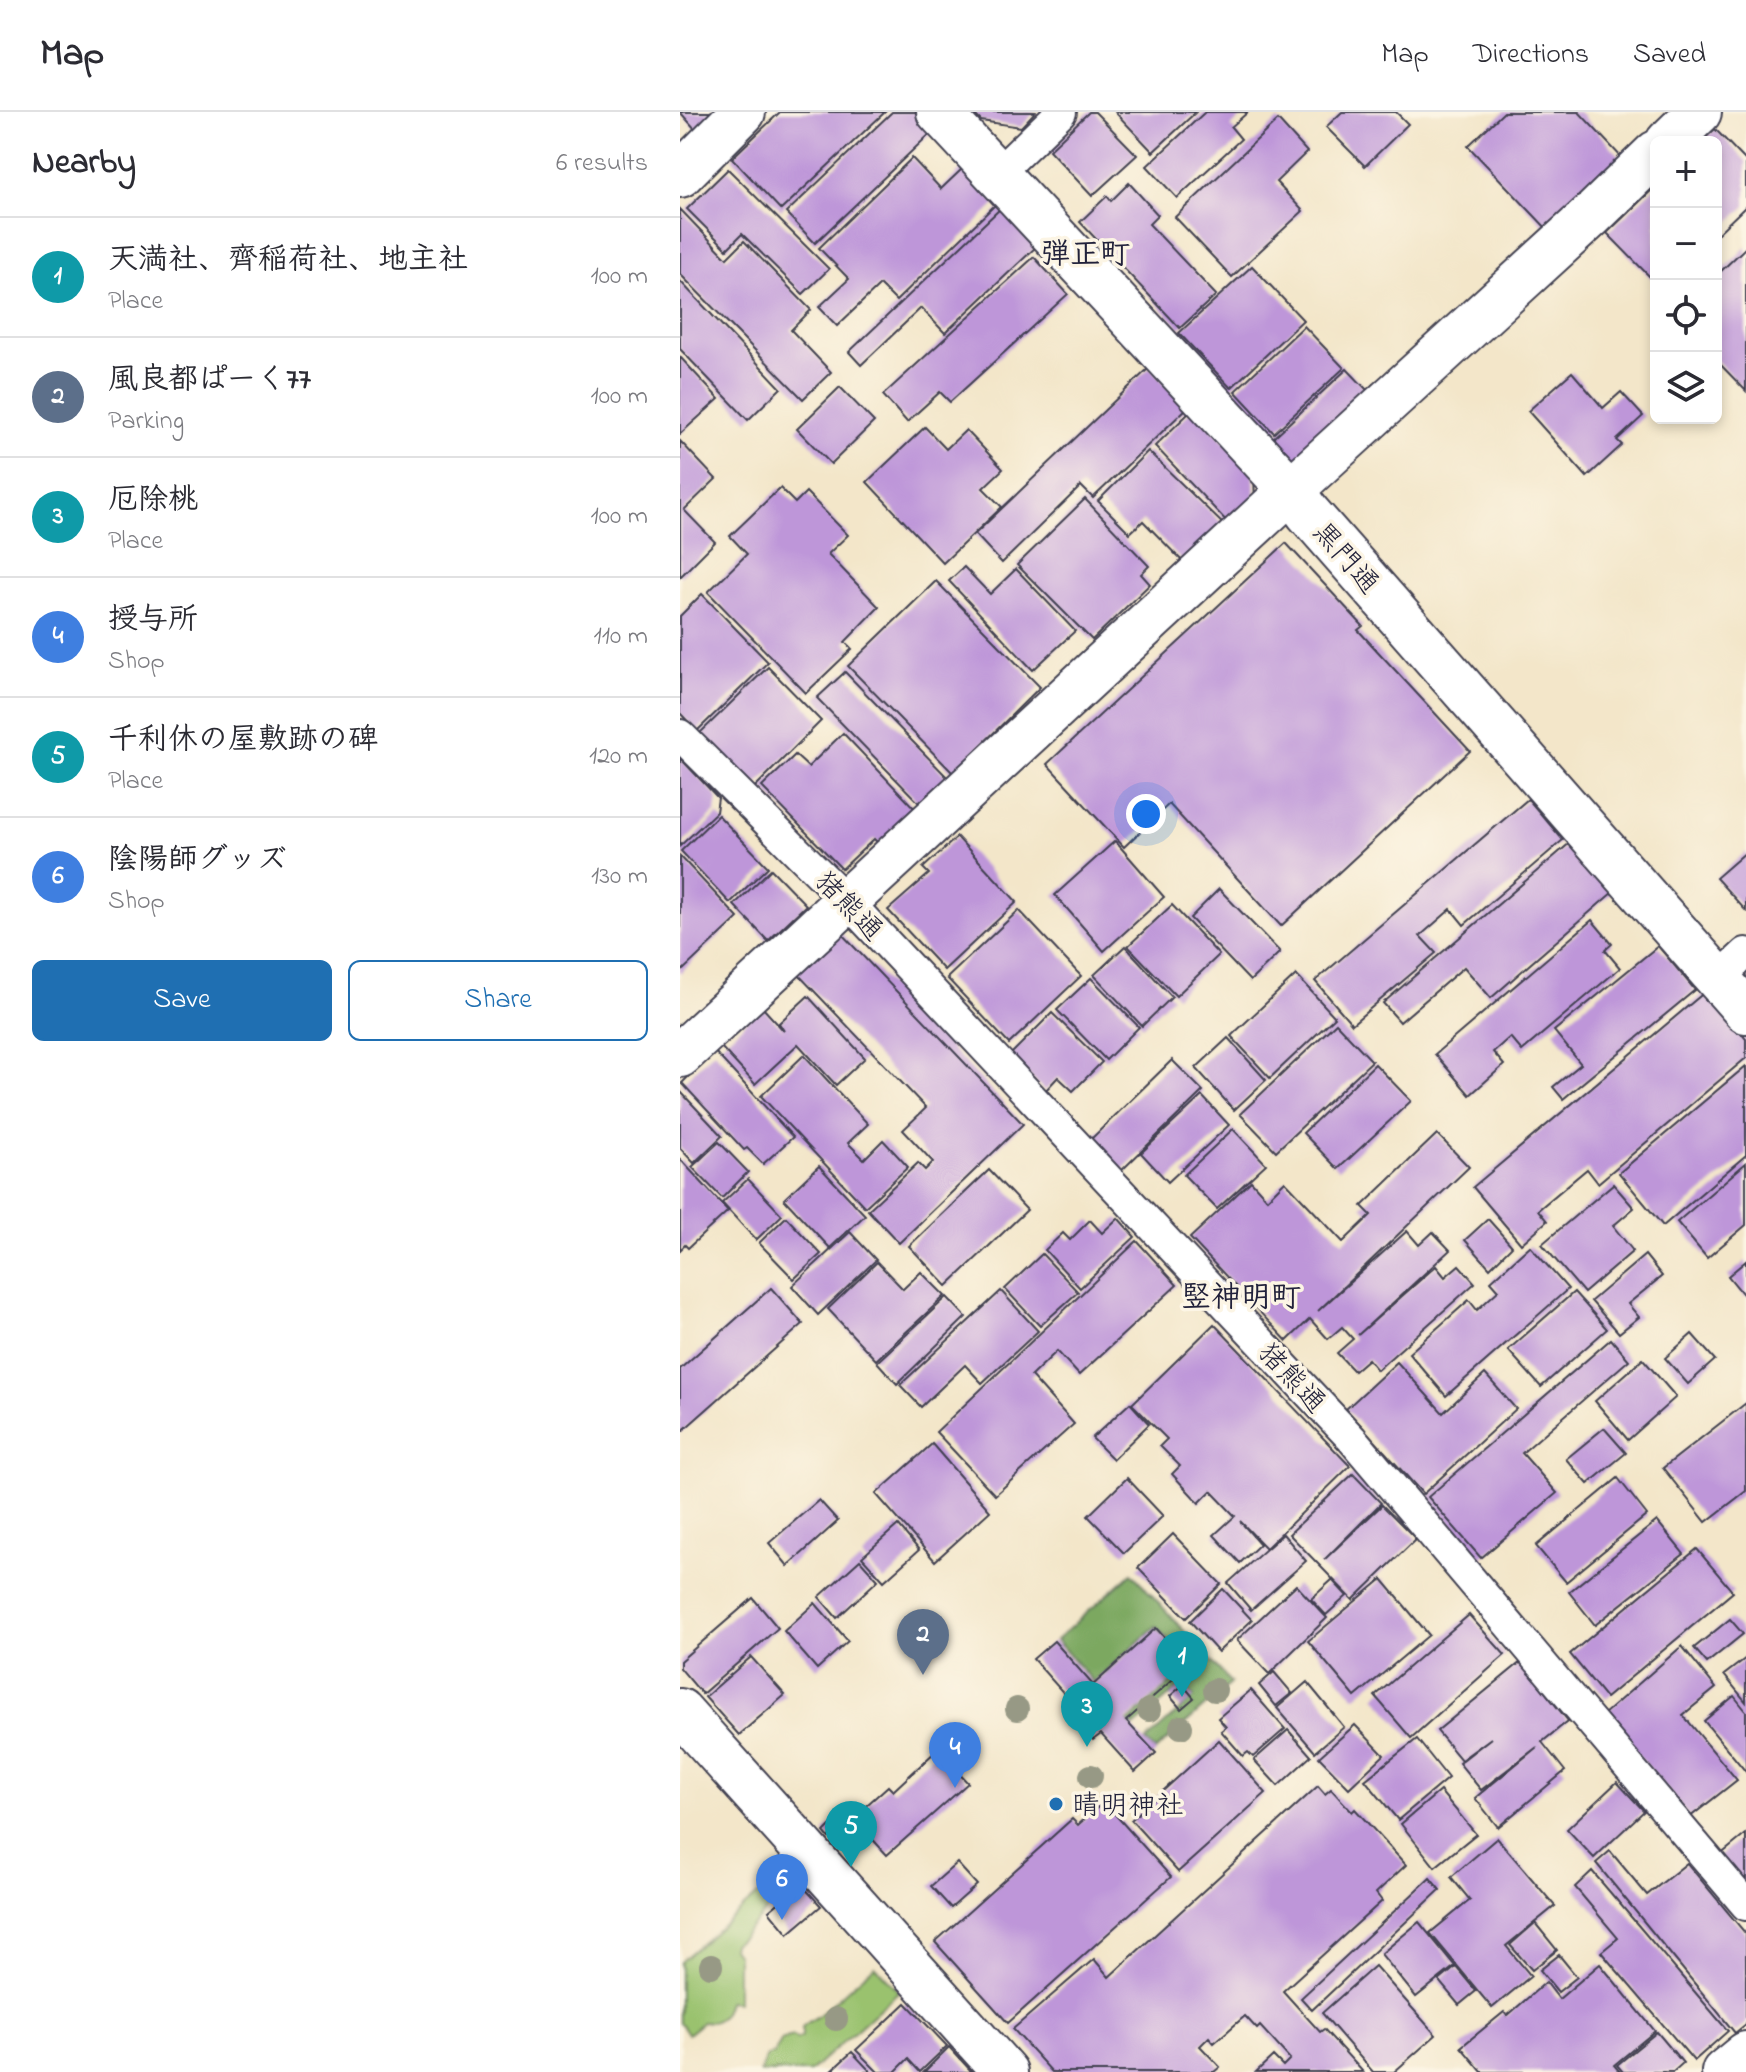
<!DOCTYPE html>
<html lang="en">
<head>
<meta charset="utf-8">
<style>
	:root { --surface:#fff; --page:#f7f7f7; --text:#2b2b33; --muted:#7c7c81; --line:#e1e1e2; --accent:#1f6fb2 }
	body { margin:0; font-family:"Indie Flower","Klee One",sans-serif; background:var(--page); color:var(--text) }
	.controls { position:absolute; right:24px; top:24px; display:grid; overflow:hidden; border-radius:12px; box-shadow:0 4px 12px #0003 }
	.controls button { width:72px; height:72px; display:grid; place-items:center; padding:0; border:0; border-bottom:2px solid var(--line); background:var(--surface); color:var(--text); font:40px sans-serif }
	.you { position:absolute; left:466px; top:702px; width:28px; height:28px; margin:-20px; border:6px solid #fff; border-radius:50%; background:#1a73e8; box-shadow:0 0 0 12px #1a73e833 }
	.badge { display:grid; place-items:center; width:52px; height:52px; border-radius:50%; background:var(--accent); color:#fff; font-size:26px; font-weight:700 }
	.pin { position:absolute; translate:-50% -66px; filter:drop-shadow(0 2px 4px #0008) }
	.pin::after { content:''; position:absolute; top:42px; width:28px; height:24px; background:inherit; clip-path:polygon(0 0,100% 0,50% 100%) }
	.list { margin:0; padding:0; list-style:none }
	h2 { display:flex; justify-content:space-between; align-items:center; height:104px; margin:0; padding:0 32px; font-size:34px }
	h2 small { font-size:26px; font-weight:400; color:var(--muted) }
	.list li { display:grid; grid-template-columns:52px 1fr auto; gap:24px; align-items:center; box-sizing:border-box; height:120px; padding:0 32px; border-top:2px solid var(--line) }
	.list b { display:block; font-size:30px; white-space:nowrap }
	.list p { margin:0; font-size:26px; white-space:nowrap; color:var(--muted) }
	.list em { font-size:26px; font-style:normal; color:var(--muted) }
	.actions { display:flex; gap:16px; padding:24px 32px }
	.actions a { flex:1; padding:18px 0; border:2px solid var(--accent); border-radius:12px; text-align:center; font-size:28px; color:var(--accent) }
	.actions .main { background:var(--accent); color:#fff }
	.icon { flex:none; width:44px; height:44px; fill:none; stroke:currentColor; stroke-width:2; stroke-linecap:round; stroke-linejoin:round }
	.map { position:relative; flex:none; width:1066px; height:1960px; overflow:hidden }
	header { display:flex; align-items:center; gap:48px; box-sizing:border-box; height:112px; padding:0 40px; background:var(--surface); border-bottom:2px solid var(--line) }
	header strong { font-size:38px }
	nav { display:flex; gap:44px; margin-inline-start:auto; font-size:28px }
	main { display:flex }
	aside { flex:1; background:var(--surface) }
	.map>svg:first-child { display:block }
</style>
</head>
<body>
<header>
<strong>Map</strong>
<nav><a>Map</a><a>Directions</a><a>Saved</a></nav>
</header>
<main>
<aside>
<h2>Nearby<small>6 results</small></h2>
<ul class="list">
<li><span class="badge" style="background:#0f9aa8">1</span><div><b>天満社、齊稲荷社、地主社</b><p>Place</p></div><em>100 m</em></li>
<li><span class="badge" style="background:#5c6f8a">2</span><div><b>風良都ぱーく77</b><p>Parking</p></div><em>100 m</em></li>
<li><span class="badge" style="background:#0f9aa8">3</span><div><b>厄除桃</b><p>Place</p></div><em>100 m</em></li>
<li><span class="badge" style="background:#3f7fe0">4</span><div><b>授与所</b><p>Shop</p></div><em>110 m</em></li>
<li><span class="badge" style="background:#0f9aa8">5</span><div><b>千利休の屋敷跡の碑</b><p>Place</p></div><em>120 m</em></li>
<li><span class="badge" style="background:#3f7fe0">6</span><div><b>陰陽師グッズ</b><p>Shop</p></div><em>130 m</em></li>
</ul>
<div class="actions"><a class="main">Save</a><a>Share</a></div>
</aside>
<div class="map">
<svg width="1066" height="1960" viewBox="0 0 1066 1960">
	<rect width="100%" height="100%" fill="#fcf5e5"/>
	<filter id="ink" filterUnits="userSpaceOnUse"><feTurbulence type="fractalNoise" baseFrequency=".0125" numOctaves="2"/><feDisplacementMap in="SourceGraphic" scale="16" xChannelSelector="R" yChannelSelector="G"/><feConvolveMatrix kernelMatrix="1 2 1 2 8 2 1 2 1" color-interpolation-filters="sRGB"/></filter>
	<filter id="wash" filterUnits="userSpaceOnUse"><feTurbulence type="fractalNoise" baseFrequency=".006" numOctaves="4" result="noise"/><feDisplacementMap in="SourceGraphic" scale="32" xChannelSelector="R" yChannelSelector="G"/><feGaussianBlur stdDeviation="1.8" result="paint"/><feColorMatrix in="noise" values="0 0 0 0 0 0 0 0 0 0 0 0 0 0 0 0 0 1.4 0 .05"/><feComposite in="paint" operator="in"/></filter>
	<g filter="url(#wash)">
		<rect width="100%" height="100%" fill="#f3e6c9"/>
		<g fill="#9ac26e" stroke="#5e7254" stroke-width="2">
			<path d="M107 1758 118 1770 87 1798 59 1828 53 1832 52 1836 57 1843V1890L48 1889C45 1902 39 1913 24 1909L8 1922 0 1911V1850Z"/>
			<path d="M195 1854 219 1879 130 1960H80L87 1944 94 1942 102 1927 113 1924 117 1927 122 1924V1915C129 1909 138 1905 144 1899 161 1884 177 1868 195 1854Z"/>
		</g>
		<path fill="#7ba861" stroke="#4e654e" stroke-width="2" d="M452 1461 551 1571 475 1639 466 1629 514 1585 503 1572 454 1615 448 1610 511 1553 476 1514 413 1570 376 1528Z"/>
		<g id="blocks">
			<g fill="#be96d9">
				<path d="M0 0H35L16 18Z"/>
				<path d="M100 0H205L101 98 52 46Z"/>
				<path d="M212 0H235L253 19 135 131 106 101Z"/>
				<path d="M292 0H355L341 15 301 9Z"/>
				<path d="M409 0H415L457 43 412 84 369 38Z"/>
				<path d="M435 0H516L473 40Z"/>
				<path d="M525 0H568L551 15 561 27 497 86 467 54Z"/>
				<path d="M662 0H716L728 12 685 54 646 15Z"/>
				<path d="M824 0H899L944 48 869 119 788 34Z"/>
				<path d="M598 8 627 40 596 70 623 99 552 165 495 105Z"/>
				<path d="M1035 17 1066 49V94L1036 123V30H1021Z"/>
				<path d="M232 46 261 77 282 57 316 92 216 189 200 173 157 214 139 195 169 167 139 136Z"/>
				<path d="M48 57 149 157 123 182 62 122 47 137 7 97Z"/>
				<path d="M449 71 478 103 469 112 536 183 500 216 400 110 427 84 431 89Z"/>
				<path d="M976 74V171L927 121Z"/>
				<path d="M321 96 357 134 265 221 241 196 181 253 169 240Z"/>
				<path d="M0 97 47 146 64 129 131 198 111 218 151 260 123 287 0 162Z"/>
				<path d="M1066 135V279L1036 248V164Z"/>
				<path d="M354 145 388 182 270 290 260 280 227 310 203 283Z"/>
				<path d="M572 154 623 208 551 276 499 221Z"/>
				<path d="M0 169 101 276 68 308 0 237Z"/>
				<path d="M624 214 664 256 594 321 555 279Z"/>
				<path d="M0 245 39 287 0 322Z"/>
				<path d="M470 255 507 296 413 386 401 374 322 451 295 422Z"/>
				<path d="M667 257 689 280 615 350 593 326Z"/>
				<path d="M892 260 923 296 941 280 963 304 937 328 942 333 907 365 848 299Z"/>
				<path d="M160 275 194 310 151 352 117 317Z"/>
				<path d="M513 297 574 360 575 394 553 416 475 334Z"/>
				<path d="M245 315 266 337 286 318 323 357 303 376 322 395 263 451 187 370Z"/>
				<path d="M0 329 36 367 4 398 35 430 0 465Z"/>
				<path d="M468 339 549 418 510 457 463 409 450 421 418 389Z"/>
				<path d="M100 376 115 391 126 380 168 423 148 442 199 495 165 530 172 537 126 581 28 480 67 442 50 424Z"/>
				<path d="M405 387 469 454 461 462 470 472 412 528 337 453Z"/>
				<path d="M606 431 683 514 678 518 790 639 601 814 489 692 444 735 367 652Z"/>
				<path d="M284 455 310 482 336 457 395 519 353 558 269 469Z"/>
				<path d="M256 469 360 575 273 661 168 554Z"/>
				<path d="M22 482 88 550 17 619 0 601V504Z"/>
				<path d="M88 555 141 609 73 677 19 622Z"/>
				<path d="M165 560 269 667 242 694 137 586Z"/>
				<path d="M163 621 238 700 202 735 194 727 162 757 82 675 115 643 128 655Z"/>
				<path d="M0 646 38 686 36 700 0 734Z"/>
				<path d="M848 687 883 728 784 813 771 797 740 824 756 841 672 912 635 869Z"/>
				<path d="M38 703 88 755 50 791 1 739Z"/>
				<path d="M277 725 337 790 264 858 208 798 249 762 243 756Z"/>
				<path d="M435 729 484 785 424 839 375 783Z"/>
				<path d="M891 730 933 780 811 886 784 855 720 910 703 891Z"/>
				<path d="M1066 740V799L1036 766Z"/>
				<path d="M0 744 58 806 0 861Z"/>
				<path d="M91 757 126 793 88 829 54 793Z"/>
				<path d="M539 777 600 840 570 869 510 806Z"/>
				<path d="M492 793 539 843 496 884 448 834Z"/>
				<path d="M339 798 401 864 329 932 267 866Z"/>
				<path d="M912 808 932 832 925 838 940 856 842 939 830 925 813 940 824 953 790 983 755 942Z"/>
				<path d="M158 818 343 1012 219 1131 188 1098 238 1051 245 1058 253 1050 223 1018 246 996 115 859Z"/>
				<path d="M445 834 492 885 462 914 414 863Z"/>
				<path d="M978 834 1015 878 883 987 873 975 901 952 874 919Z"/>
				<path d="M616 863 655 905 590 966 551 924Z"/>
				<path d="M411 866 459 915 426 948 377 898Z"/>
				<path d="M1026 879 1066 927V946L918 1071 907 1057 858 1098 867 1109 841 1132 793 1075Z"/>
				<path d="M128 884 185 946 156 973 118 932 75 972 40 934 82 895 104 919 99 911Z"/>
				<path d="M372 901 422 950 393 979 378 965 365 979 329 944Z"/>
				<path d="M656 911 692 949 596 1039 560 1002Z"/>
				<path d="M548 926 586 968 554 998 516 956Z"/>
				<path d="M34 939 113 1025 83 1052 67 1036 64 1038 2 971Z"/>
				<path d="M124 943 188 1012 168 1031 184 1047 203 1028 228 1055 185 1095 81 984Z"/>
				<path d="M492 948 523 979 438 1062 407 1031Z"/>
				<path d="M695 952 731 989 658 1057 623 1021Z"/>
				<path d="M1066 954V1043L983 1114 939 1061Z"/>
				<path d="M0 979 42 1024 14 1051 0 1036Z"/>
				<path d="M522 984 549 1013 488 1070 461 1041Z"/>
				<path d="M553 1017 586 1052 537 1097 504 1063Z"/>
				<path d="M757 1022 789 1055 638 1199 727 1119 739 1133 753 1120 770 1138 678 1223 756 1154 765 1165 779 1153 795 1171 697 1258 688 1247 674 1259 657 1241 673 1227 662 1215 648 1227 630 1207 607 1229 510 1126 571 1069 587 1087 605 1069 663 1130 691 1103 682 1094Z"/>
				<path d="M39 1030 68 1060 42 1086 12 1055Z"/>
				<path d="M0 1047 48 1099 8 1136 5 1133 0 1138Z"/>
				<path d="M1066 1051V1113L1027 1146 997 1110Z"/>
				<path d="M139 1054 185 1103 150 1136 104 1087Z"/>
				<path d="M309 1058 347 1098 267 1174 229 1134Z"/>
				<path d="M68 1067 102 1103 76 1128 42 1091Z"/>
				<path d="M933 1072 954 1096 933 1114 953 1139 904 1181 862 1132Z"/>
				<path d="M106 1105 141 1142 114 1167 79 1131Z"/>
				<path d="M438 1106 455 1125 400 1176 365 1138 383 1121 390 1128 410 1108 422 1121Z"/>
				<path d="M808 1107 832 1134 810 1156 785 1128Z"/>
				<path d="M170 1120 196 1148 138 1203 112 1174Z"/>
				<path d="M457 1129 497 1173 399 1263 377 1239 351 1264 394 1312 315 1383 256 1320Z"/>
				<path d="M850 1134 888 1177 766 1284 729 1241 789 1188 797 1198 819 1178 811 1169Z"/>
				<path d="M362 1142 398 1180 360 1214 325 1177Z"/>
				<path d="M965 1143 982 1164 948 1192 959 1205 939 1221 911 1189Z"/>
				<path d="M1066 1149V1186L1048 1164Z"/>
				<path d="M197 1150 223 1177 241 1160 265 1184 196 1248 148 1197Z"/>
				<path d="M91 1176 123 1212 0 1321V1257Z"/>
				<path d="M321 1179 358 1219 302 1271 285 1253 241 1295 220 1273Z"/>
				<path d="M894 1180 927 1217 861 1275 828 1238Z"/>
				<path d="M267 1185 286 1205 217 1272 197 1250Z"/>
				<path d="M534 1212 670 1354 586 1436 560 1409 580 1432 560 1451 534 1423 555 1404 531 1379 519 1391 492 1362 500 1354 480 1334 487 1327 452 1292Z"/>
				<path d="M1012 1222 1035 1248 1008 1272 985 1246Z"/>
				<path d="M931 1227 949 1248 842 1341 877 1381 801 1446 748 1385Z"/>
				<path d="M963 1247 996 1285 948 1328 915 1289Z"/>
				<path d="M717 1250 763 1301 805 1262 836 1297 743 1382 666 1297Z"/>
				<path d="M450 1291 469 1312 433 1347 412 1326Z"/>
				<path d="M1066 1291V1379L1026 1410 983 1356Z"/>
				<path d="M924 1316 946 1341 908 1372 886 1347Z"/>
				<path d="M252 1332 310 1399 255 1449 196 1382Z"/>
				<path d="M673 1362 701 1391 644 1448 702 1393 736 1427 673 1488 609 1422Z"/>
				<path d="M447 1366 483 1404 444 1441 408 1404Z"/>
				<path d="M938 1366 967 1403 886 1470 856 1434Z"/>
				<path d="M139 1388 158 1409 108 1454 89 1431Z"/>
				<path d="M977 1409 1004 1442 915 1513 889 1480Z"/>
				<path d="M218 1413 239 1438 204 1469 182 1445Z"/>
				<path d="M493 1422 541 1472 506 1506 458 1456Z"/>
				<path d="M603 1422 626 1449 571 1498 548 1471Z"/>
				<path d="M1017 1437 1053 1480 926 1586 890 1542Z"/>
				<path d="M180 1448 198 1468 157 1506 139 1485Z"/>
				<path d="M702 1467 749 1523 675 1585 628 1529Z"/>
				<path d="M652 1468 667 1484 646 1503 631 1487Z"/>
				<path d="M616 1473 647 1506 589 1562 557 1528Z"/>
				<path d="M543 1477 572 1508 538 1540 510 1509Z"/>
				<path d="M73 1486 98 1516 22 1582 0 1556V1549Z"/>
				<path d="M135 1491 168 1529 137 1557 104 1519Z"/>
				<path d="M789 1503 825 1543 731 1626 695 1584Z"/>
				<path d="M1050 1507 1063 1522 1027 1551 1014 1536Z"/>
				<path d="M476 1516 509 1553 446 1609 476 1641 455 1660 421 1622 413 1628 390 1603 398 1597 353 1547 374 1529 413 1573Z"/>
				<path d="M1002 1534 1036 1576 1003 1603 1057 1668 1010 1705 924 1602Z"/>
				<path d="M71 1545 105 1583 59 1623 25 1585Z"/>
				<path d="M1066 1546V1590L1044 1563Z"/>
				<path d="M841 1550 888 1609 862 1630 885 1659 818 1715 795 1686 857 1635 801 1678 779 1651 811 1626 781 1648 757 1619Z"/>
				<path d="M594 1560 612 1581 596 1594 579 1573Z"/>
				<path d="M627 1570 664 1615 635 1640 597 1596Z"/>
				<path d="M503 1573 514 1586 501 1597 490 1584Z"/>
				<path d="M571 1578 605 1617 573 1645 568 1640 563 1644 541 1619 546 1615 538 1606Z"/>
				<path d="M1054 1584 1066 1599V1660L1024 1609Z"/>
				<path d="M675 1613 704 1643 669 1676 639 1645Z"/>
				<path d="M608 1618 631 1644 598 1674 574 1648Z"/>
				<path d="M737 1627 768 1666 718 1708 685 1668Z"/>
				<path d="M539 1628 586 1681 498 1760 451 1708Z"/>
				<path d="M257 1638 288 1671 207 1743 177 1710 183 1705 179 1700 208 1674 213 1679Z"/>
				<path d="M937 1670 964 1699 914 1746 887 1717Z"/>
				<path d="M638 1674 645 1682 651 1677 672 1700 675 1697 726 1753 696 1781 702 1789 603 1879 640 1920 644 1917 683 1960H576L593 1944 603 1954 610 1947 580 1914 577 1917 565 1904 534 1931 529 1925 520 1934 540 1955 534 1960H372L333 1917 414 1847 429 1865Z"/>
				<path d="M760 1679 796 1722 755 1755 721 1712Z"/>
				<path d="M424 1690 491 1765 328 1911 255 1830 392 1707 398 1713Z"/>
				<path d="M159 1705 165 1712 149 1726 144 1720Z"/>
				<path d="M1066 1722V1777L1039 1744Z"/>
				<path d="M817 1726 875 1794 826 1834 851 1864 812 1896 750 1821 790 1788 771 1765Z"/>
				<path d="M930 1739 967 1783 1007 1751 1066 1822V1912L1055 1921 916 1751Z"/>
				<path d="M277 1751 297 1773 271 1796 251 1774Z"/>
				<path d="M912 1759 1048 1919 1014 1949 921 1840 938 1826 895 1775Z"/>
				<path d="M750 1766 760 1778 632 1898 621 1886Z"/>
				<path d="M121 1772 141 1794 108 1822 89 1799Z"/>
				<path d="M739 1810 775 1854 736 1885 701 1842Z"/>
				<path d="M855 1811 877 1838 852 1858 830 1833Z"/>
				<path d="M879 1843 897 1865 878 1880 860 1858Z"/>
				<path d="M920 1852 975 1919 934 1953 940 1960H802L781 1935 824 1900 827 1904 866 1870 879 1887Z"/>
				<path d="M695 1854 756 1923 714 1960H693L642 1901Z"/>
				<path d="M776 1855 796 1879 779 1893 759 1869Z"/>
				<path d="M226 1891 267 1934 240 1960 228 1947 215 1960H198L176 1938Z"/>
				<path d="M977 1920 1003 1951 993 1960H943L937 1953Z"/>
				<path d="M269 1935 292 1960H244Z"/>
				<path d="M172 1940 191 1960H150Z"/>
			</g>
		</g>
	</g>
	<g filter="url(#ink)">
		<use href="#blocks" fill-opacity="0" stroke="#413f50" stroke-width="2"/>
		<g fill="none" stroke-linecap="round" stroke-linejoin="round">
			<defs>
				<g id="lane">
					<path d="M317 62 381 0"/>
					<path d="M0 623 167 789 672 1327 1066 1793"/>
					<path d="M1038 867 1066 841"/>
				</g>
				<g id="street">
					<path d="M259 0 611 378 628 401 1066 899"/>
					<path d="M988 30 1019 0"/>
					<path d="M0 63 63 0"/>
					<path d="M0 943 611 378 912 103 976 41"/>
					<path d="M0 1599 325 1960"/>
					<path d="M1044 1960 1066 1942"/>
				</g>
			</defs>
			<use href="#lane" stroke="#413f50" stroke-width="34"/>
			<use href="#street" stroke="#413f50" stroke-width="48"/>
			<use href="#lane" stroke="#fff" stroke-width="30"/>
			<use href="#street" stroke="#fff" stroke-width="44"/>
		</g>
		<g fill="#979985">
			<circle cx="535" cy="1578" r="12"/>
			<circle cx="337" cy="1597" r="12"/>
			<circle cx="469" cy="1598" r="12"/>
			<circle cx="501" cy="1615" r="12"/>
			<circle cx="411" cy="1664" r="12"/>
			<circle cx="31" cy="1854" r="12"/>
			<circle cx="156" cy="1907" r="12"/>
		</g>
	</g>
	<circle fill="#1f6fb2" stroke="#fcf5e5" stroke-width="3" cx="376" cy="1692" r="8"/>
	<g text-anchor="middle" stroke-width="7" stroke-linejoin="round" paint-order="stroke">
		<g font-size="28" fill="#22223b" stroke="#fcf5e5">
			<text transform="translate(667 445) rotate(49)" y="10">黒門通</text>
			<text transform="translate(170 793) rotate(46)" y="10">猪熊通</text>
			<text transform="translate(613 1265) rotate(47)" y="10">猪熊通</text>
		</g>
		<g font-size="28" fill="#22223b" stroke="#fcf5e5" text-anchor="start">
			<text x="392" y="1702">晴明神社</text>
		</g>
		<g font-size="30" font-weight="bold" fill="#22223b" stroke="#fcf5e5">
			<text x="405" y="151">弾正町</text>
			<text x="561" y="1194">竪神明町</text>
		</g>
	</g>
</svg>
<div class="controls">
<button>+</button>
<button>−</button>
<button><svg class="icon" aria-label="locate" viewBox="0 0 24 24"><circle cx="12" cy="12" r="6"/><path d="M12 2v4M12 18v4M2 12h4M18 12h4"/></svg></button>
<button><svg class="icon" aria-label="layers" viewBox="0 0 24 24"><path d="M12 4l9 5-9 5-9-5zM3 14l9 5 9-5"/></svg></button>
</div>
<div class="you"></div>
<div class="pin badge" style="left:502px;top:1585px;background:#0f9aa8">1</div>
<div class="pin badge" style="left:243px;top:1563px;background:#5c6f8a">2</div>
<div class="pin badge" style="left:407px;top:1635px;background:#0f9aa8">3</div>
<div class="pin badge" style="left:275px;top:1676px;background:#3f7fe0">4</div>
<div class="pin badge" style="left:171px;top:1755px;background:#0f9aa8">5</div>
<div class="pin badge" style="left:102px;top:1808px;background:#3f7fe0">6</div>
</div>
</main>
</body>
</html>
